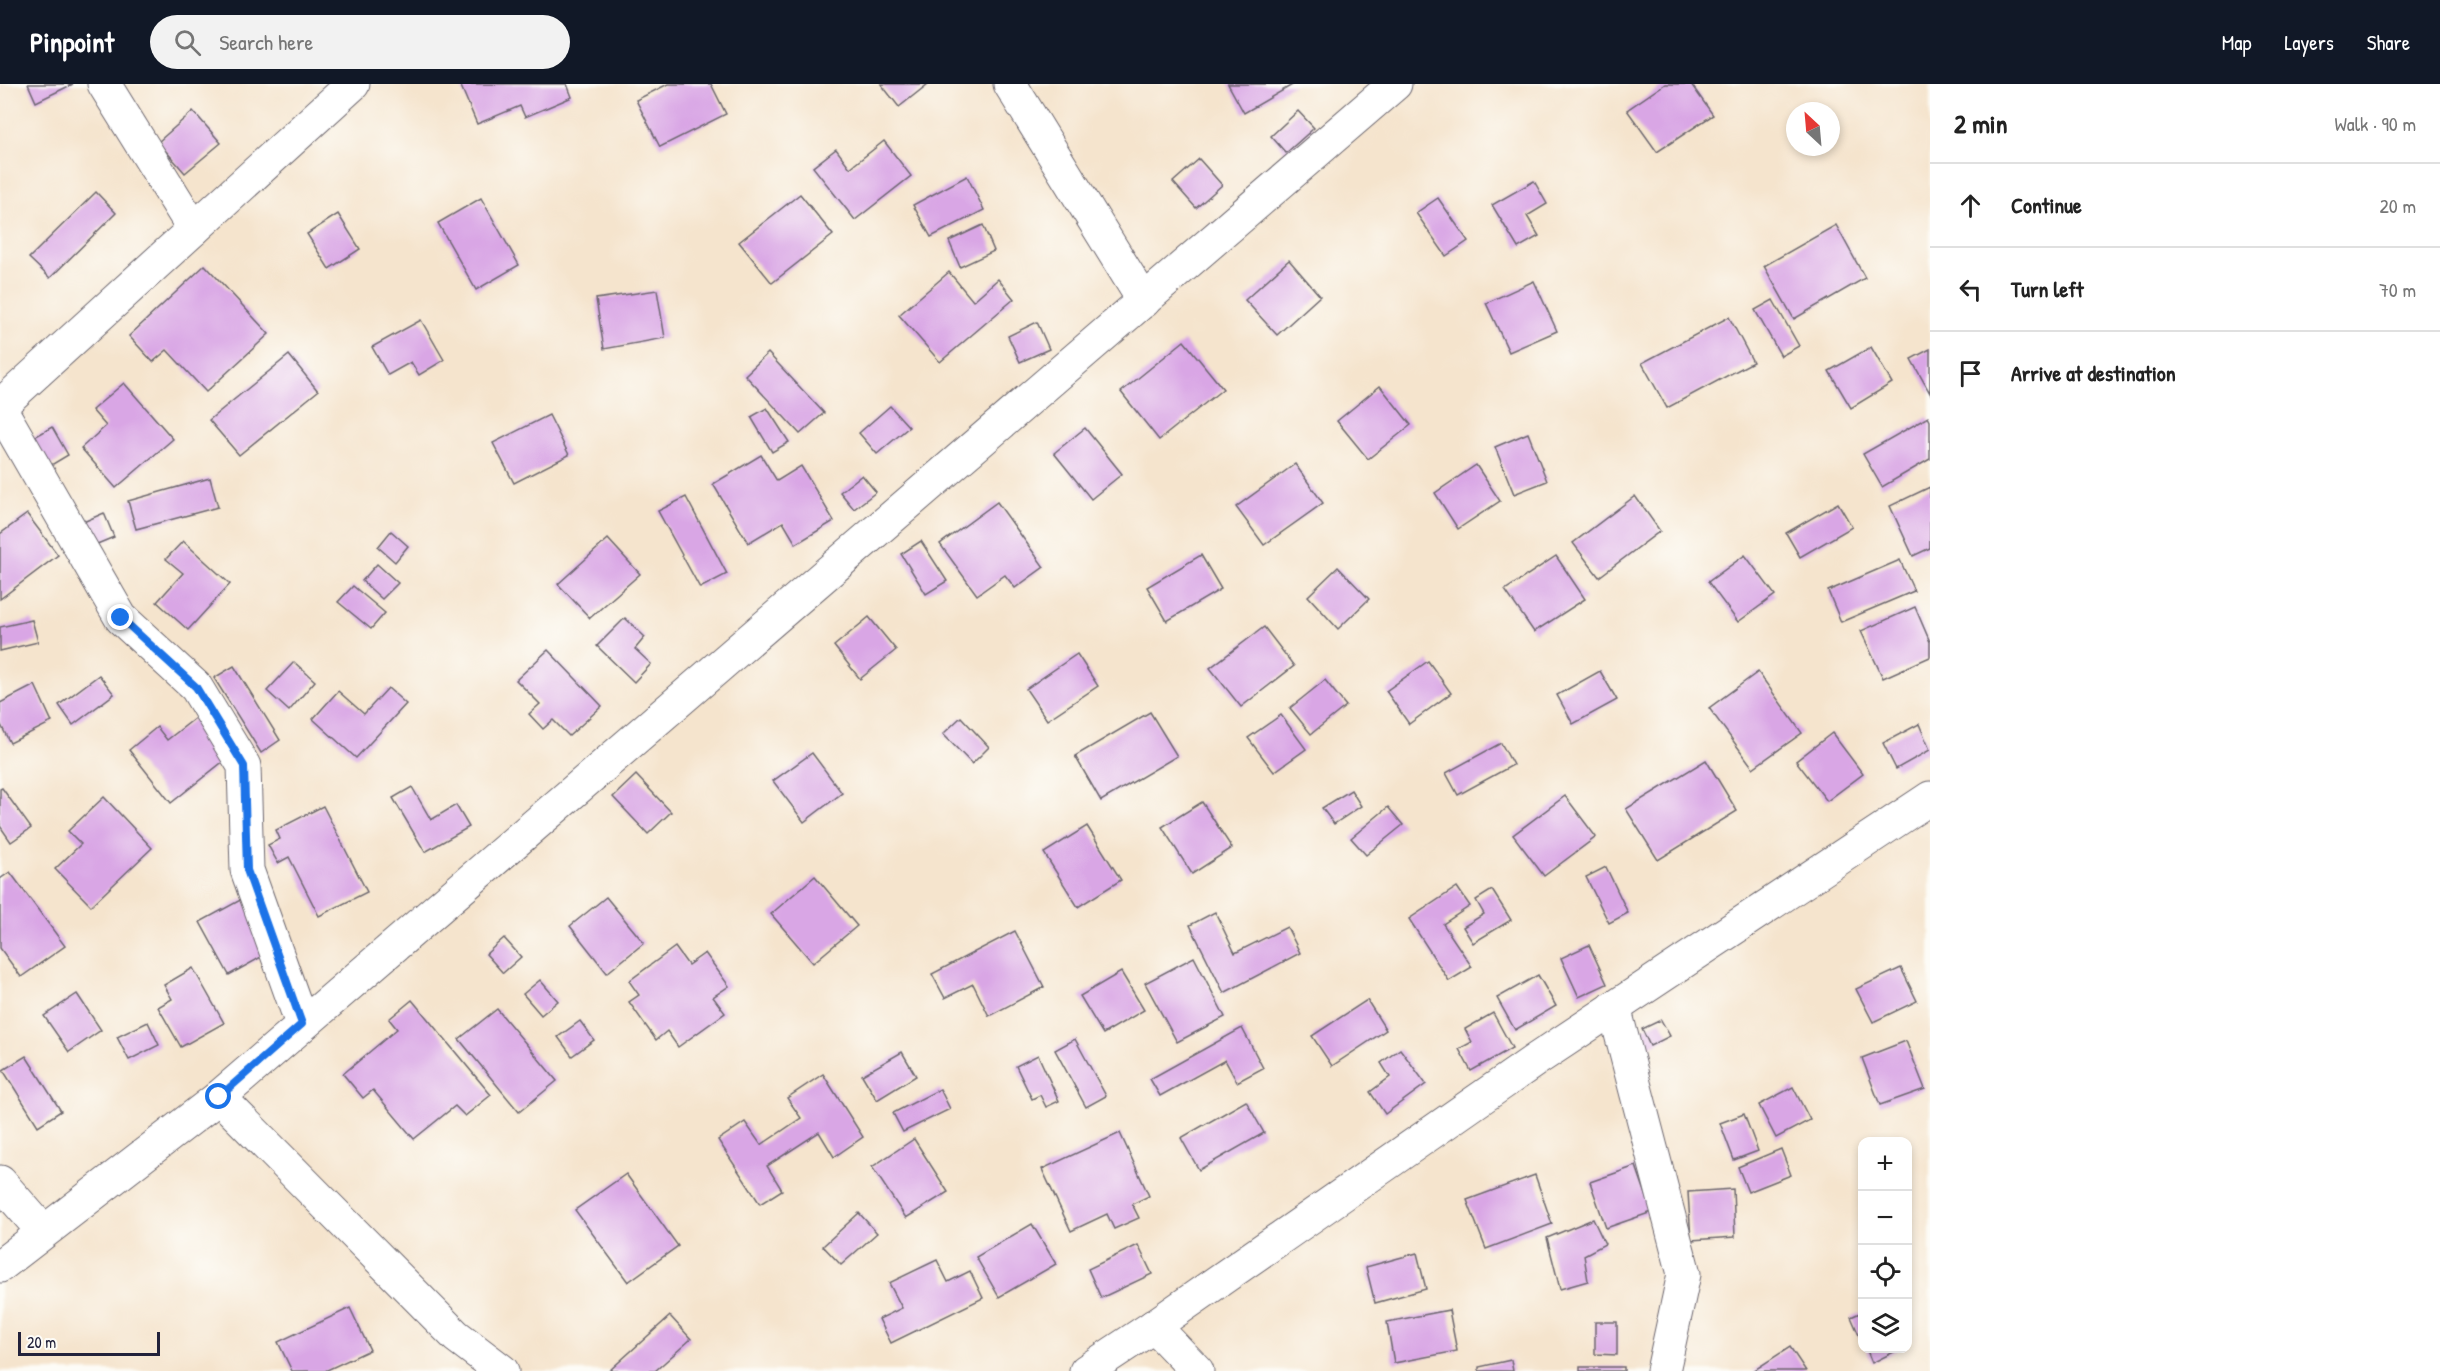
<!DOCTYPE html>
<html lang="en">
<head>
<meta charset="utf-8">
<style>
	:root { --surface:#fff; --page:#f2f2f2; --text:#222; --muted:#767676; --line:#e0e0e0; --accent:#111827 }
	body { margin:0; font-family:"Patrick Hand",sans-serif; background:var(--page); color:var(--text) }
	.controls { position:absolute; right:18px; bottom:18px; display:grid; overflow:hidden; border-radius:12px; box-shadow:0 3px 9px #0003 }
	.controls button { width:54px; height:54px; display:grid; place-items:center; padding:0; border:0; border-bottom:2px solid var(--line); background:var(--surface); color:var(--text); font:30px sans-serif }
	.compass { position:absolute; left:1786px; top:18px; width:54px; height:54px; border-radius:50%; background:var(--surface); box-shadow:0 3px 9px #0003; rotate:334deg }
	.scale { position:absolute; left:18px; bottom:15px; width:142px; box-sizing:border-box; padding-left:6px; border:3px solid #22223b; border-top:0; font-size:16px; line-height:21px; white-space:nowrap; color:#22223b; -webkit-text-stroke:4px #fdfcf7; paint-order:stroke }
	.stop { position:absolute; width:18px; height:18px; margin:-14px; border:4px solid #1a73e8; border-radius:50%; background:#fff }
	.stop.end { background:#1a73e8; border-color:#fff; box-shadow:0 2px 6px #0008 }
	.list { margin:0; padding:0; list-style:none }
	h2 { display:flex; justify-content:space-between; align-items:center; height:78px; margin:0; padding:0 24px; font-size:26px }
	h2 small { font-size:20px; font-weight:400; color:var(--muted) }
	.list li { display:grid; grid-template-columns:39px 1fr auto; gap:18px; align-items:center; box-sizing:border-box; height:84px; padding:0 24px; border-top:2px solid var(--line) }
	.list b { display:block; font-size:22px; white-space:nowrap }
	.list em { font-size:20px; font-style:normal; color:var(--muted) }
	.icon { flex:none; width:33px; height:33px; fill:none; stroke:currentColor; stroke-width:2; stroke-linecap:round; stroke-linejoin:round }
	.map { position:relative; flex:none; width:1930px; height:1287px; overflow:hidden }
	header { display:flex; align-items:center; gap:36px; box-sizing:border-box; height:84px; padding:0 30px; background:var(--accent); color:#fff }
	header strong { font-size:28px }
	nav { display:flex; gap:33px; margin-inline-start:auto; font-size:21px }
	.search { width:420px; height:54px; background:var(--page); display:flex; align-items:center; gap:15px; box-sizing:border-box; padding:0 21px; border-radius:33px; color:var(--muted); font-size:22px }
	main { display:flex }
	aside { flex:1; background:var(--surface) }
	.map>svg:first-child { display:block }
</style>
</head>
<body>
<header>
<strong>Pinpoint</strong>
<div class="search"><svg class="icon" aria-label="search" viewBox="0 0 24 24"><circle cx="10" cy="10" r="6"/><path d="M15 15l6 6"/></svg>Search here</div>
<nav><a>Map</a><a>Layers</a><a>Share</a></nav>
</header>
<main>
<div class="map">
<svg width="1930" height="1287" viewBox="0 0 1930 1287">
	<rect width="100%" height="100%" fill="#fdfcf7"/>
	<filter id="ink" filterUnits="userSpaceOnUse"><feTurbulence type="fractalNoise" baseFrequency=".0167" numOctaves="2"/><feDisplacementMap in="SourceGraphic" scale="12" xChannelSelector="R" yChannelSelector="G"/><feConvolveMatrix kernelMatrix="1 2 1 2 8 2 1 2 1" color-interpolation-filters="sRGB"/></filter>
	<filter id="wash" filterUnits="userSpaceOnUse"><feTurbulence type="fractalNoise" baseFrequency=".008" numOctaves="4" result="noise"/><feDisplacementMap in="SourceGraphic" scale="24" xChannelSelector="R" yChannelSelector="G"/><feGaussianBlur stdDeviation="1.35" result="paint"/><feColorMatrix in="noise" values="0 0 0 0 0 0 0 0 0 0 0 0 0 0 0 0 0 1.4 0 .05"/><feComposite in="paint" operator="in"/></filter>
	<g filter="url(#wash)">
		<rect width="100%" height="100%" fill="#f5e4cd"/>
		<g id="blocks">
			<g fill="#d9a6e5">
				<path d="M28 0H73L36 18Z"/>
				<path d="M460 0H567L572 13 525 33 520 22 477 40Z"/>
				<path d="M668 0H711L726 30 660 63 636 16Z"/>
				<path d="M881 0H928L899 23Z"/>
				<path d="M1228 0H1294L1244 29Z"/>
				<path d="M1665 0H1691L1713 31 1657 68 1627 26Z"/>
				<path d="M193 27 221 59 185 89 158 58Z"/>
				<path d="M1298 27 1314 44 1286 69 1271 52Z"/>
				<path d="M884 57 911 92 855 136 813 83 836 65 850 84Z"/>
				<path d="M1199 75 1222 101 1196 124 1173 98Z"/>
				<path d="M967 92 984 126 931 153 913 121Z"/>
				<path d="M1534 97 1547 120 1527 132 1539 152 1518 164 1492 121Z"/>
				<path d="M96 108 116 129 50 194 29 174Z"/>
				<path d="M800 110 833 151 772 199 739 158Z"/>
				<path d="M481 114 519 181 476 206 438 139Z"/>
				<path d="M1438 114 1468 157 1446 172 1416 129Z"/>
				<path d="M338 130 360 165 329 185 307 150Z"/>
				<path d="M983 141 994 167 960 183 949 157Z"/>
				<path d="M1836 141 1865 194 1794 235 1764 182Z"/>
				<path d="M1289 176 1320 212 1277 251 1245 216Z"/>
				<path d="M205 181 269 250 206 308 167 266 153 278 129 252Z"/>
				<path d="M949 188 973 217 998 195 1014 215 940 278 899 231Z"/>
				<path d="M1534 197 1557 247 1509 268 1486 219Z"/>
				<path d="M657 206 665 254 604 265 596 215Z"/>
				<path d="M1773 216 1799 262 1781 272 1755 226Z"/>
				<path d="M1729 233 1753 278 1667 324 1642 279Z"/>
				<path d="M421 236 444 276 419 291 411 278 388 291 372 263Z"/>
				<path d="M1037 238 1049 265 1020 278 1008 252Z"/>
				<path d="M1184 257 1223 305 1159 356 1121 308Z"/>
				<path d="M1871 263 1892 299 1851 324 1829 287Z"/>
				<path d="M1930 265V309L1911 275Z"/>
				<path d="M768 269 824 329 800 350 745 291Z"/>
				<path d="M289 271 318 307 239 371 209 336Z"/>
				<path d="M124 299 173 355 116 404 81 364 106 342 92 326Z"/>
				<path d="M1380 302 1411 341 1368 375 1337 337Z"/>
				<path d="M890 322 909 343 877 370 859 349Z"/>
				<path d="M767 324 789 358 772 368 751 333Z"/>
				<path d="M549 331 569 371 514 399 493 359Z"/>
				<path d="M1928 333 1930 337V375L1882 403 1863 370Z"/>
				<path d="M52 343 68 371 48 383 31 355Z"/>
				<path d="M1085 344 1122 390 1091 415 1054 369Z"/>
				<path d="M1528 349 1547 397 1514 410 1495 363Z"/>
				<path d="M761 371 777 397 801 382 834 437 796 460 783 438 748 459 713 400Z"/>
				<path d="M1295 380 1323 419 1264 461 1236 423Z"/>
				<path d="M1476 381 1500 417 1458 445 1435 409Z"/>
				<path d="M862 391 876 408 854 425 840 408Z"/>
				<path d="M210 394 218 423 136 445 128 417Z"/>
				<path d="M1930 403V464L1913 472 1890 422Z"/>
				<path d="M1635 412 1660 447 1599 493 1573 459Z"/>
				<path d="M686 413 727 490 700 504 658 427Z"/>
				<path d="M997 418 1044 483 1015 504 1005 491 977 511 940 460Z"/>
				<path d="M1838 419 1852 443 1800 473 1786 449Z"/>
				<path d="M104 429 114 453 90 463 81 439Z"/>
				<path d="M27 430 58 471 0 515V450Z"/>
				<path d="M391 447 408 462 395 478 378 463Z"/>
				<path d="M608 455 640 490 590 534 558 500Z"/>
				<path d="M183 457 230 500 188 546 157 518 183 489 166 475Z"/>
				<path d="M921 457 947 497 926 510 901 470Z"/>
				<path d="M1201 471 1221 505 1167 537 1147 503Z"/>
				<path d="M1745 471 1775 511 1738 538 1708 498Z"/>
				<path d="M1556 472 1585 515 1534 548 1505 506Z"/>
				<path d="M1900 476 1914 507 1841 538 1828 507Z"/>
				<path d="M377 480 398 499 382 515 362 497Z"/>
				<path d="M1338 483 1369 515 1338 545 1308 512Z"/>
				<path d="M353 502 385 529 371 545 338 518Z"/>
				<path d="M1915 523 1930 558V573L1883 594 1861 547Z"/>
				<path d="M869 533 896 566 860 595 834 562Z"/>
				<path d="M625 534 645 553 635 565 651 580 634 598 597 562Z"/>
				<path d="M32 536 38 558 0 567V543Z"/>
				<path d="M1264 543 1294 582 1241 623 1210 584Z"/>
				<path d="M548 566 602 622 569 652 553 636 543 645 529 630 540 620 516 596Z"/>
				<path d="M1077 570 1098 602 1047 636 1026 605Z"/>
				<path d="M1428 577 1451 609 1409 640 1386 607Z"/>
				<path d="M294 578 315 597 289 627 267 607Z"/>
				<path d="M234 582 280 656 261 669 214 594Z"/>
				<path d="M1600 587 1617 616 1573 640 1557 611Z"/>
				<path d="M1758 588 1802 649 1753 684 1709 624Z"/>
				<path d="M99 591 114 610 73 641 59 621Z"/>
				<path d="M1325 596 1346 622 1311 650 1290 624Z"/>
				<path d="M35 601 52 638 10 659 0 639V619Z"/>
				<path d="M388 604 406 620 356 674 313 635 338 607 364 630Z"/>
				<path d="M203 628 235 668 171 719 129 666 157 643 167 656Z"/>
				<path d="M1150 628 1177 672 1101 717 1075 672Z"/>
				<path d="M1281 631 1306 665 1274 688 1248 654Z"/>
				<path d="M961 633 989 663 972 680 943 650Z"/>
				<path d="M1919 640 1930 666 1896 685 1883 659Z"/>
				<path d="M1832 649 1863 690 1827 717 1796 677Z"/>
				<path d="M1501 659 1513 681 1458 711 1446 689Z"/>
				<path d="M812 669 842 709 804 738 773 697Z"/>
				<path d="M1706 676 1737 727 1658 776 1626 725Z"/>
				<path d="M636 691 671 728 648 750 613 713Z"/>
				<path d="M412 703 431 736 456 721 469 743 425 768 393 714Z"/>
				<path d="M2 704 31 744 11 758 0 742V705Z"/>
				<path d="M1351 706 1361 722 1334 740 1322 724Z"/>
				<path d="M1565 712 1596 753 1544 792 1513 751Z"/>
				<path d="M104 713 152 764 91 822 55 785 81 760 68 747Z"/>
				<path d="M1202 718 1232 764 1192 790 1162 743Z"/>
				<path d="M323 722 367 808 319 832 289 773 278 779 268 761 280 755 276 746Z"/>
				<path d="M1388 723 1403 741 1366 771 1351 754Z"/>
				<path d="M1087 742 1121 796 1078 823 1044 769Z"/>
				<path d="M1606 783 1628 829 1609 839 1586 793Z"/>
				<path d="M10 788 65 862 21 893 0 864V795Z"/>
				<path d="M815 792 857 842 813 879 771 830Z"/>
				<path d="M1457 803 1470 822 1443 840 1472 883 1449 897 1409 835Z"/>
				<path d="M1492 806 1511 836 1473 859 1463 843 1484 830 1476 816Z"/>
				<path d="M606 813 644 859 607 889 570 842Z"/>
				<path d="M244 814 272 867 229 891 200 838Z"/>
				<path d="M1215 828 1235 869 1287 843 1300 869 1224 909 1190 841Z"/>
				<path d="M1015 847 1044 903 989 932 973 900 945 914 932 890Z"/>
				<path d="M504 854 521 873 503 889 486 870Z"/>
				<path d="M1589 861 1607 900 1579 913 1561 874Z"/>
				<path d="M675 863 688 881 705 869 729 902 713 913 725 929 678 963 667 947 656 956 629 918 639 911 629 897Z"/>
				<path d="M1194 873 1225 933 1177 958 1145 899Z"/>
				<path d="M193 884 224 939 181 963 158 923 172 915 164 901Z"/>
				<path d="M1901 884 1917 917 1873 938 1856 905Z"/>
				<path d="M1121 888 1144 926 1103 950 1080 912Z"/>
				<path d="M1538 891 1556 922 1515 946 1497 914Z"/>
				<path d="M540 896 558 917 541 931 523 910Z"/>
				<path d="M77 910 101 946 69 968 44 932Z"/>
				<path d="M412 916 491 1011 465 1032 455 1022 414 1055 373 1006 363 1014 343 990 397 945 389 935Z"/>
				<path d="M1367 916 1386 946 1332 982 1312 952Z"/>
				<path d="M497 925 557 997 519 1028 459 955Z"/>
				<path d="M1493 929 1512 964 1471 987 1459 965 1472 958 1465 945Z"/>
				<path d="M1661 936 1670 952 1650 962 1642 945Z"/>
				<path d="M580 937 594 956 572 972 558 953Z"/>
				<path d="M148 938 159 961 129 976 117 953Z"/>
				<path d="M1242 944 1263 984 1237 998 1225 976 1160 1012 1150 995Z"/>
				<path d="M1075 955 1106 1012 1086 1023 1055 966Z"/>
				<path d="M1906 957 1925 1005 1880 1021 1862 974Z"/>
				<path d="M1400 965 1426 1000 1385 1030 1370 1008 1390 993 1381 979Z"/>
				<path d="M902 968 916 992 877 1016 862 991Z"/>
				<path d="M1038 971 1059 1017 1046 1023 1040 1011 1032 1015 1016 982Z"/>
				<path d="M26 972 61 1027 38 1042 3 986Z"/>
				<path d="M823 990 863 1053 834 1073 819 1048 767 1082 782 1106 760 1120 718 1056 745 1038 761 1061 801 1034 787 1014Z"/>
				<path d="M1793 1003 1810 1036 1776 1054 1759 1021Z"/>
				<path d="M940 1005 950 1025 903 1048 893 1029Z"/>
				<path d="M1246 1017 1264 1049 1199 1086 1181 1054Z"/>
				<path d="M1744 1030 1758 1067 1734 1076 1720 1039Z"/>
				<path d="M1120 1049 1149 1112 1132 1120 1139 1134 1114 1145 1107 1130 1071 1147 1042 1085Z"/>
				<path d="M914 1055 948 1108 906 1134 872 1083Z"/>
				<path d="M1781 1065 1791 1091 1748 1108 1738 1083Z"/>
				<path d="M1636 1082 1652 1128 1606 1144 1590 1098Z"/>
				<path d="M626 1090 678 1162 628 1198 575 1126Z"/>
				<path d="M1535 1091 1552 1140 1486 1165 1467 1116Z"/>
				<path d="M1733 1105 1735 1153 1691 1156 1688 1108Z"/>
				<path d="M859 1129 877 1149 841 1181 823 1162Z"/>
				<path d="M1593 1135 1605 1160 1584 1171 1588 1197 1560 1205 1547 1154Z"/>
				<path d="M1032 1140 1056 1180 999 1213 976 1173Z"/>
				<path d="M1138 1161 1152 1190 1101 1214 1088 1185Z"/>
				<path d="M1417 1169 1426 1205 1375 1219 1366 1183Z"/>
				<path d="M937 1176 948 1198 970 1187 983 1214 891 1259 879 1235 902 1224 889 1199Z"/>
				<path d="M350 1224 370 1266 325 1287H292L278 1258Z"/>
				<path d="M1449 1226 1457 1267 1394 1279 1387 1238Z"/>
				<path d="M1862 1228V1258L1851 1233Z"/>
				<path d="M670 1232 691 1255 655 1287H609Z"/>
				<path d="M1595 1238H1617V1271L1595 1270Z"/>
				<path d="M1790 1263 1806 1287H1753Z"/>
				<path d="M1866 1264H1897L1898 1266 1872 1279Z"/>
				<path d="M1511 1276 1513 1287H1479V1283Z"/>
				<rect x="1580" y="1283" width="44" height="4"/>
			</g>
		</g>
	</g>
	<g filter="url(#ink)">
		<use href="#blocks" fill-opacity="0" stroke="#6c666e" stroke-width="1.5"/>
		<g fill="none" stroke-linecap="round" stroke-linejoin="round">
			<defs>
				<g id="street">
					<path d="M104 0 194 145"/>
					<path d="M1010 0 1144 217"/>
					<path d="M0 324 121 534 196 603 244 682 247 786 302 940"/>
					<path d="M1614 923 1684 1190 1663 1287"/>
					<path d="M219 1013 456 1252 502 1287"/>
					<path d="M0 1098 43 1147"/>
					<path d="M0 1182 219 1013 1395 0"/>
					<path d="M1154 1242 1197 1287"/>
					<path d="M1086 1287 1154 1242 1537 975 1930 714"/>
				</g>
				<path id="secondary" d="M0 322 353 0"/>
			</defs>
			<use href="#street" stroke="#6c666e" stroke-width="35"/>
			<use href="#secondary" stroke="#6c666e" stroke-width="35"/>
			<use href="#street" stroke="#fff" stroke-width="33"/>
			<use href="#secondary" stroke="#fff" stroke-width="33"/>
		</g>
	</g>
	<g fill="none" stroke-linecap="round" stroke-linejoin="round" filter="url(#ink)">
		<path stroke="#1a73e8" stroke-width="8" d="M121 534 196 603 244 682 247 786 302 940 219 1013"/>
	</g>
</svg>
<div class="controls">
<button>+</button>
<button>−</button>
<button><svg class="icon" aria-label="locate" viewBox="0 0 24 24"><circle cx="12" cy="12" r="6"/><path d="M12 2v4M12 18v4M2 12h4M18 12h4"/></svg></button>
<button><svg class="icon" aria-label="layers" viewBox="0 0 24 24"><path d="M12 4l9 5-9 5-9-5zM3 14l9 5 9-5"/></svg></button>
</div>
<svg class="compass" viewBox="-18 -18 36 36"><path d="M0-13l5 13h-10z" fill="#e53935"/><path d="M0 13l5-13h-10z" fill="#767676"/></svg>
<div class="scale">20 m</div>
<div class="stop" style="left:219px;top:1013px"></div>
<div class="stop end" style="left:121px;top:534px"></div>
</div>
<aside>
<h2>2 min<small>Walk · 90 m</small></h2>
<ul class="list">
<li><svg class="icon" aria-label="ahead" viewBox="0 0 24 24"><path d="M12 20V5M6 11l6-6 6 6"/></svg><div><b>Continue</b></div><em>20 m</em></li>
<li><svg class="icon" aria-label="left" viewBox="0 0 24 24"><path d="M17 20v-9H6M10 6l-5 5 5 5"/></svg><div><b>Turn left</b></div><em>70 m</em></li>
<li><svg class="icon" aria-label="arrive" viewBox="0 0 24 24"><path d="M6 21V4h12l-3 4 3 4H6"/></svg><div><b>Arrive at destination</b></div></li>
</ul>
</aside>
</main>
</body>
</html>
